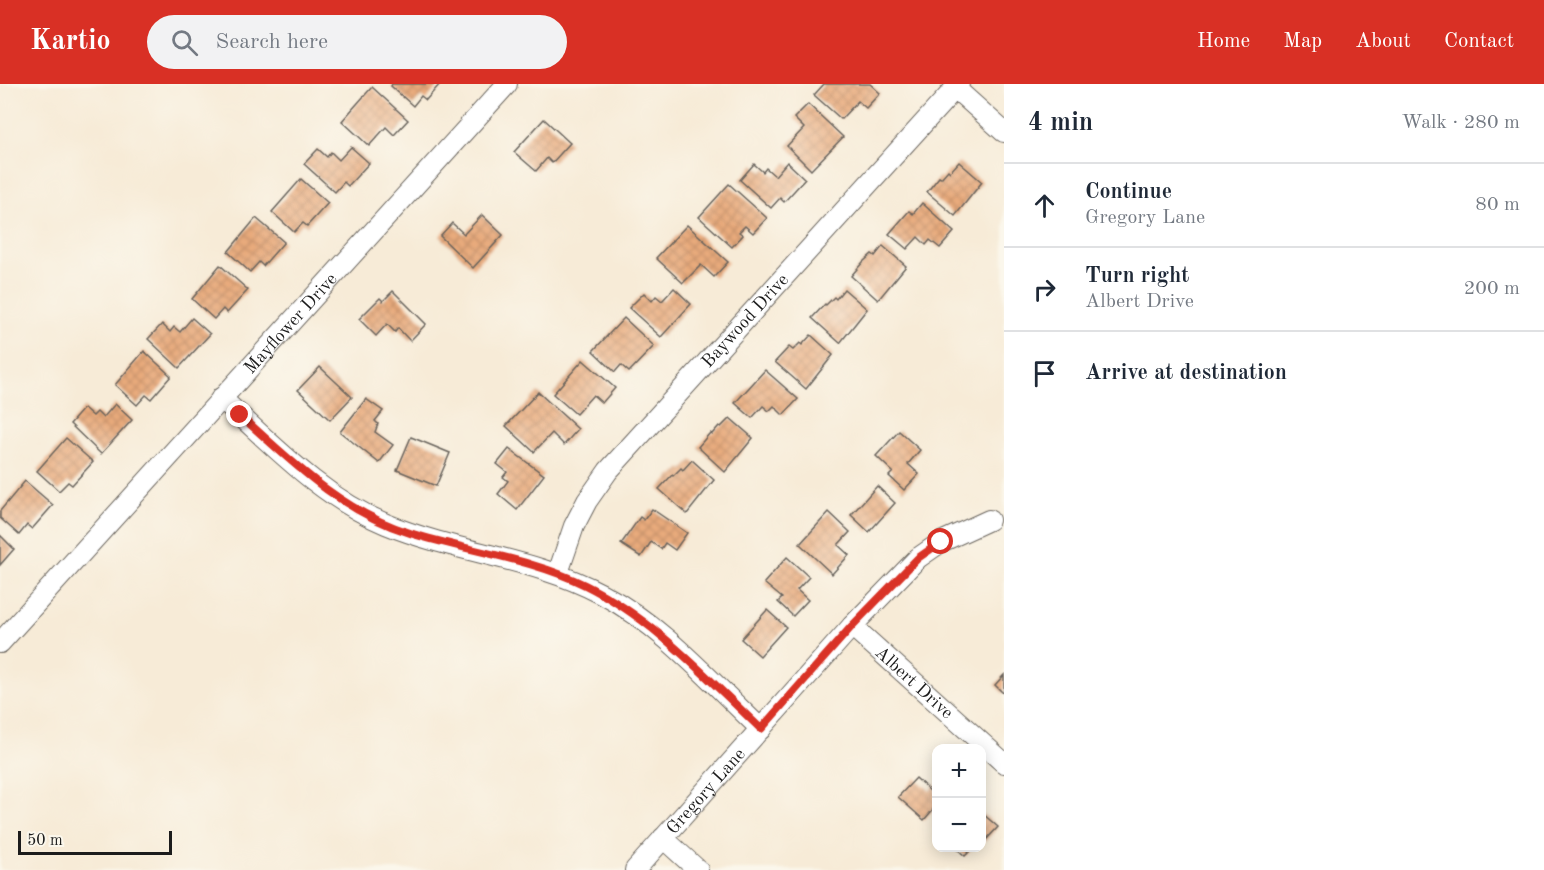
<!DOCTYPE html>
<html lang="en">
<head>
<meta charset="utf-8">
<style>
	:root { --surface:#fff; --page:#f2f2f3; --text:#1f2937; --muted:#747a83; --line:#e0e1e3; --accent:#d93025 }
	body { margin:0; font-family:"Old Standard TT",serif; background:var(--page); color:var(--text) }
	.controls { position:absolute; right:18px; bottom:18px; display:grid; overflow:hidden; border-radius:12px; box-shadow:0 3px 15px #0003 }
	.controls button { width:54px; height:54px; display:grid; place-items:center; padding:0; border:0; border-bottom:2px solid var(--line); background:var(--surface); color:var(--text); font:30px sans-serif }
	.scale { position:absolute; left:18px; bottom:15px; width:154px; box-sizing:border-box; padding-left:6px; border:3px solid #1c1c1c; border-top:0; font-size:16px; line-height:21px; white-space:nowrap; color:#1c1c1c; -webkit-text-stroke:4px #fbf7ec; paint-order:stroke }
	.stop { position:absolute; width:18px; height:18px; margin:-14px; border:4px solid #d93025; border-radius:50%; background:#fff }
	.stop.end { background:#d93025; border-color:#fff; box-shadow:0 2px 6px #0008 }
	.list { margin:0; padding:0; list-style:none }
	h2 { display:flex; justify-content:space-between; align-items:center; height:78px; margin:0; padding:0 24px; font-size:26px }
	h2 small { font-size:20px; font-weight:400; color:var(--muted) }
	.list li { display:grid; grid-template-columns:39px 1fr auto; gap:18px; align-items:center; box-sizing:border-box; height:84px; padding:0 24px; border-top:2px solid var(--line) }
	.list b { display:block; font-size:22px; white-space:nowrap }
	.list p { margin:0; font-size:20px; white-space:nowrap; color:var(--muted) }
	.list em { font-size:20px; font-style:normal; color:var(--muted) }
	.icon { flex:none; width:33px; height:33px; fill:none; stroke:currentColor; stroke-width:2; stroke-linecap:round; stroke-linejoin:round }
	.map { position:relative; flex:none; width:1004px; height:786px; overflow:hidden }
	header { display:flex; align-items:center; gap:36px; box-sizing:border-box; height:84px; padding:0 30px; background:var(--accent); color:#fff }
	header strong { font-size:28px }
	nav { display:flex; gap:33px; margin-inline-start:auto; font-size:21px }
	.search { width:420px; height:54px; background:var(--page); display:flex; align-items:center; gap:15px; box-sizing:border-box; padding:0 21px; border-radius:33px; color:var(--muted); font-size:22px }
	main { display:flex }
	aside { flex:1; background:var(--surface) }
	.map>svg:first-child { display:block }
</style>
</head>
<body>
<header>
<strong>Kartio</strong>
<div class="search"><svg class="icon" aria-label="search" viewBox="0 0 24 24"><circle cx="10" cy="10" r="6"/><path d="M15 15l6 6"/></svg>Search here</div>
<nav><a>Home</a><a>Map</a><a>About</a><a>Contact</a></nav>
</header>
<main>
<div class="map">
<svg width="1004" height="786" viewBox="0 0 1004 786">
	<defs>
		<pattern id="building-cross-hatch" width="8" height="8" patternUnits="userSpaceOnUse" patternTransform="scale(1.5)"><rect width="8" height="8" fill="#e8aa7c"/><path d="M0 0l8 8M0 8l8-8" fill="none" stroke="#c6926b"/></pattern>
	</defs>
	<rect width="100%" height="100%" fill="#fbf7ec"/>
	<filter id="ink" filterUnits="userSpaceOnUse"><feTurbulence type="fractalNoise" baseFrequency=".0167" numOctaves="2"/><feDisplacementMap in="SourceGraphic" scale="12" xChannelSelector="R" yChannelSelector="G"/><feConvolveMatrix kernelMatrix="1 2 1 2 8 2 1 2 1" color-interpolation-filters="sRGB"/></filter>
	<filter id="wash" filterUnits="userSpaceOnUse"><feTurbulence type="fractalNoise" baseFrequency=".008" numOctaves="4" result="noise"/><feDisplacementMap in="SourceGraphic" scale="24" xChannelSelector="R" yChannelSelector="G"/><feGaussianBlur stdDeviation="1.35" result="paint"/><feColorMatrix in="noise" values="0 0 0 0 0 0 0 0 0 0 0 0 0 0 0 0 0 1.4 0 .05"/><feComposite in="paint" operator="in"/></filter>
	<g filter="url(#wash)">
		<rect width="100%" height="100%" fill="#f7ebd7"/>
		<g id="blocks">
			<g fill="url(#building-cross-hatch)">
				<path d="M392 0H440L426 16 421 12 413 22 391 2Z"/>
				<path d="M824 0H870L880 9 866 24 858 17 841 35 814 11Z"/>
				<path d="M372 3 408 36 394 51 386 43 369 62 342 37Z"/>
				<path d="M808 20 843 53 811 86 787 62 804 44 794 34Z"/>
				<path d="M544 35 570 59 552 79 547 74 536 87 514 68Z"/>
				<path d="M351 63 369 79 348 102 344 98 335 108 304 80 318 65 327 73 331 68 339 76Z"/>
				<path d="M787 78 805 95 784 118 780 114 771 124 740 96 754 80 763 88 766 84 775 92Z"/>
				<path d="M959 78 982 98 955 132 927 108 939 93 941 94 948 86 950 88Z"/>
				<path d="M301 95 328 119 307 142 303 139 294 148 272 128Z"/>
				<path d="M729 100 767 134 753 149 745 142 739 148 743 151 732 163 699 133Z"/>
				<path d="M922 119 954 148 940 164 930 156 926 161 918 153 907 165 889 150 909 127 913 130Z"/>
				<path d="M482 131 503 151 473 184 440 152 452 139 464 150Z"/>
				<path d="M256 134 284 158 263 182 259 178 250 188 228 168Z"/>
				<path d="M687 141 728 178 714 193 701 181 683 199 656 174Z"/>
				<path d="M883 162 906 182 878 216 851 192 863 178 872 170 875 172Z"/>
				<path d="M220 181 248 206 227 229 223 225 214 235 192 215Z"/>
				<path d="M674 204 691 220 661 253 629 224 644 209 652 217 656 212 662 217Z"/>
				<path d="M844 205 867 225 840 259 812 234 825 220 826 221 834 213 836 215Z"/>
				<path d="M393 207 426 240 410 257 398 244 395 248 387 240 376 252 359 235 380 214 383 217Z"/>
				<path d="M192 234 210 250 179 284 148 255 162 240 170 248 174 243 180 248Z"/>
				<path d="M624 234 654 262 629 288 621 281 615 288 593 267Z"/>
				<path d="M811 251 833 271 806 305 775 278 789 263 793 266 800 259 802 261Z"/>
				<path d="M144 267 171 292 151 315 146 311 137 321 115 301Z"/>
				<path d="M583 276 615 304 602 319 593 311 576 330 553 310Z"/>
				<path d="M320 283 352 313 330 336 298 306Z"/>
				<path d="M765 286 798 315 783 331 774 322 769 327 763 322 752 334 735 319Z"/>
				<path d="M538 308 578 345 564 361 552 349 534 368 506 342Z"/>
				<path d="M366 315 383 327 375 337 378 340 375 348 393 361 379 379 340 348Z"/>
				<path d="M115 320 132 336 101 370 70 340 84 324 93 332 97 328 103 334Z"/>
				<path d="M730 334 753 354 725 388 698 363 710 349 712 350 719 342 721 343Z"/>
				<path d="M899 347 920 366 908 380 919 390 904 406 889 392 893 388 876 372Z"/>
				<path d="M411 353 450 369 436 402 397 386Z"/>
				<path d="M66 354 93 378 72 401 68 398 59 407 37 387Z"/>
				<path d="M509 365 544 391 517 426 498 410 508 397 503 393 507 388 497 380Z"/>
				<path d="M692 376 714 396 687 430 659 405 672 391 673 392 681 384 683 386Z"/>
				<path d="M25 397 53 421 32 445 27 441 19 451 0 434V427Z"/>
				<path d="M877 402 895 419 869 448 851 431Z"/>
				<path d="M652 425 687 449 675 466 665 459 661 465 651 458 641 473 621 460 640 433 644 436Z"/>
				<path d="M829 428 850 448 838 461 849 471 832 490 800 460Z"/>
				<path d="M0 451 14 465 0 481Z"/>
				<path d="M787 473 809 493 797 506 808 516 793 532 778 518 782 514 764 499Z"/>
				<path d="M767 526 786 543 760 572 741 555Z"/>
				<path d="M1004 591V610L995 601Z"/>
				<path d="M916 694 930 707 936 700V722L924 736 898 713Z"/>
				<path d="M983 730 998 743 985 757 981 754V731Z"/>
				<path d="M956 764H973L965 772Z"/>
			</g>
		</g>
	</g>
	<g filter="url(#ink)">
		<use href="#blocks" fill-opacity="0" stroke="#69645d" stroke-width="1.5"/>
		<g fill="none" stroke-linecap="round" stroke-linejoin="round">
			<defs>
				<g id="street">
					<path d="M955 4 1004 48"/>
					<path d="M221 314C272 360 321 413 386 440 456 469 535 474 602 510 663 542 711 598 761 645"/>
					<path id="s1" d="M558 489 574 442 587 417 608 387 959 0"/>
					<path id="s2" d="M852 542 1004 679"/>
					<path id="s3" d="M0 559 507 0"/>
					<path d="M663 754 698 786"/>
					<path id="s4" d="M635 786 852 542 918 474 941 458 989 436"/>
				</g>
			</defs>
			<use href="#street" stroke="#69645d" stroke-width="22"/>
			<use href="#street" stroke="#fff" stroke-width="20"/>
		</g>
	</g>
	<g fill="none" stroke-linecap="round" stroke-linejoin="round" filter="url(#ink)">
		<path stroke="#d93025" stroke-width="8" d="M240 331C292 378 342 428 410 449 467 467 533 475 585 501 654 535 706 593 761 645L852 542 918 474 941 458"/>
	</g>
	<g text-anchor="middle" stroke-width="4.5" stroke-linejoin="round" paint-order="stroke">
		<g font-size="18" fill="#1c1c1c" stroke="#fbf7ec">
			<text dy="6" stroke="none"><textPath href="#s1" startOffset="318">Baywood Drive</textPath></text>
			<text dy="6" stroke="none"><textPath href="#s3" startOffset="432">Mayflower Drive</textPath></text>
			<text dy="6" stroke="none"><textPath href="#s2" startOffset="84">Albert Drive</textPath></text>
			<text dy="6" stroke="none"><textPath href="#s4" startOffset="106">Gregory Lane</textPath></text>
		</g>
	</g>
</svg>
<div class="controls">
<button>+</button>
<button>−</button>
</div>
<div class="scale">50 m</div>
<div class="stop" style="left:941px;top:458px"></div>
<div class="stop end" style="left:240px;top:331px"></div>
</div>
<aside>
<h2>4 min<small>Walk · 280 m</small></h2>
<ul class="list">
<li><svg class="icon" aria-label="ahead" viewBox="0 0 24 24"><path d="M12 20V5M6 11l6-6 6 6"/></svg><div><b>Continue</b><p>Gregory Lane</p></div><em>80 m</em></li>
<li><svg class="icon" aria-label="right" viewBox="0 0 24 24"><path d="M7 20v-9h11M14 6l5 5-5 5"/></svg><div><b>Turn right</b><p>Albert Drive</p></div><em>200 m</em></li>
<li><svg class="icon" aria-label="arrive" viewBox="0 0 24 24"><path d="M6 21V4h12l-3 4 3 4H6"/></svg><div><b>Arrive at destination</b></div></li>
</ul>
</aside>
</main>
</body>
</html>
